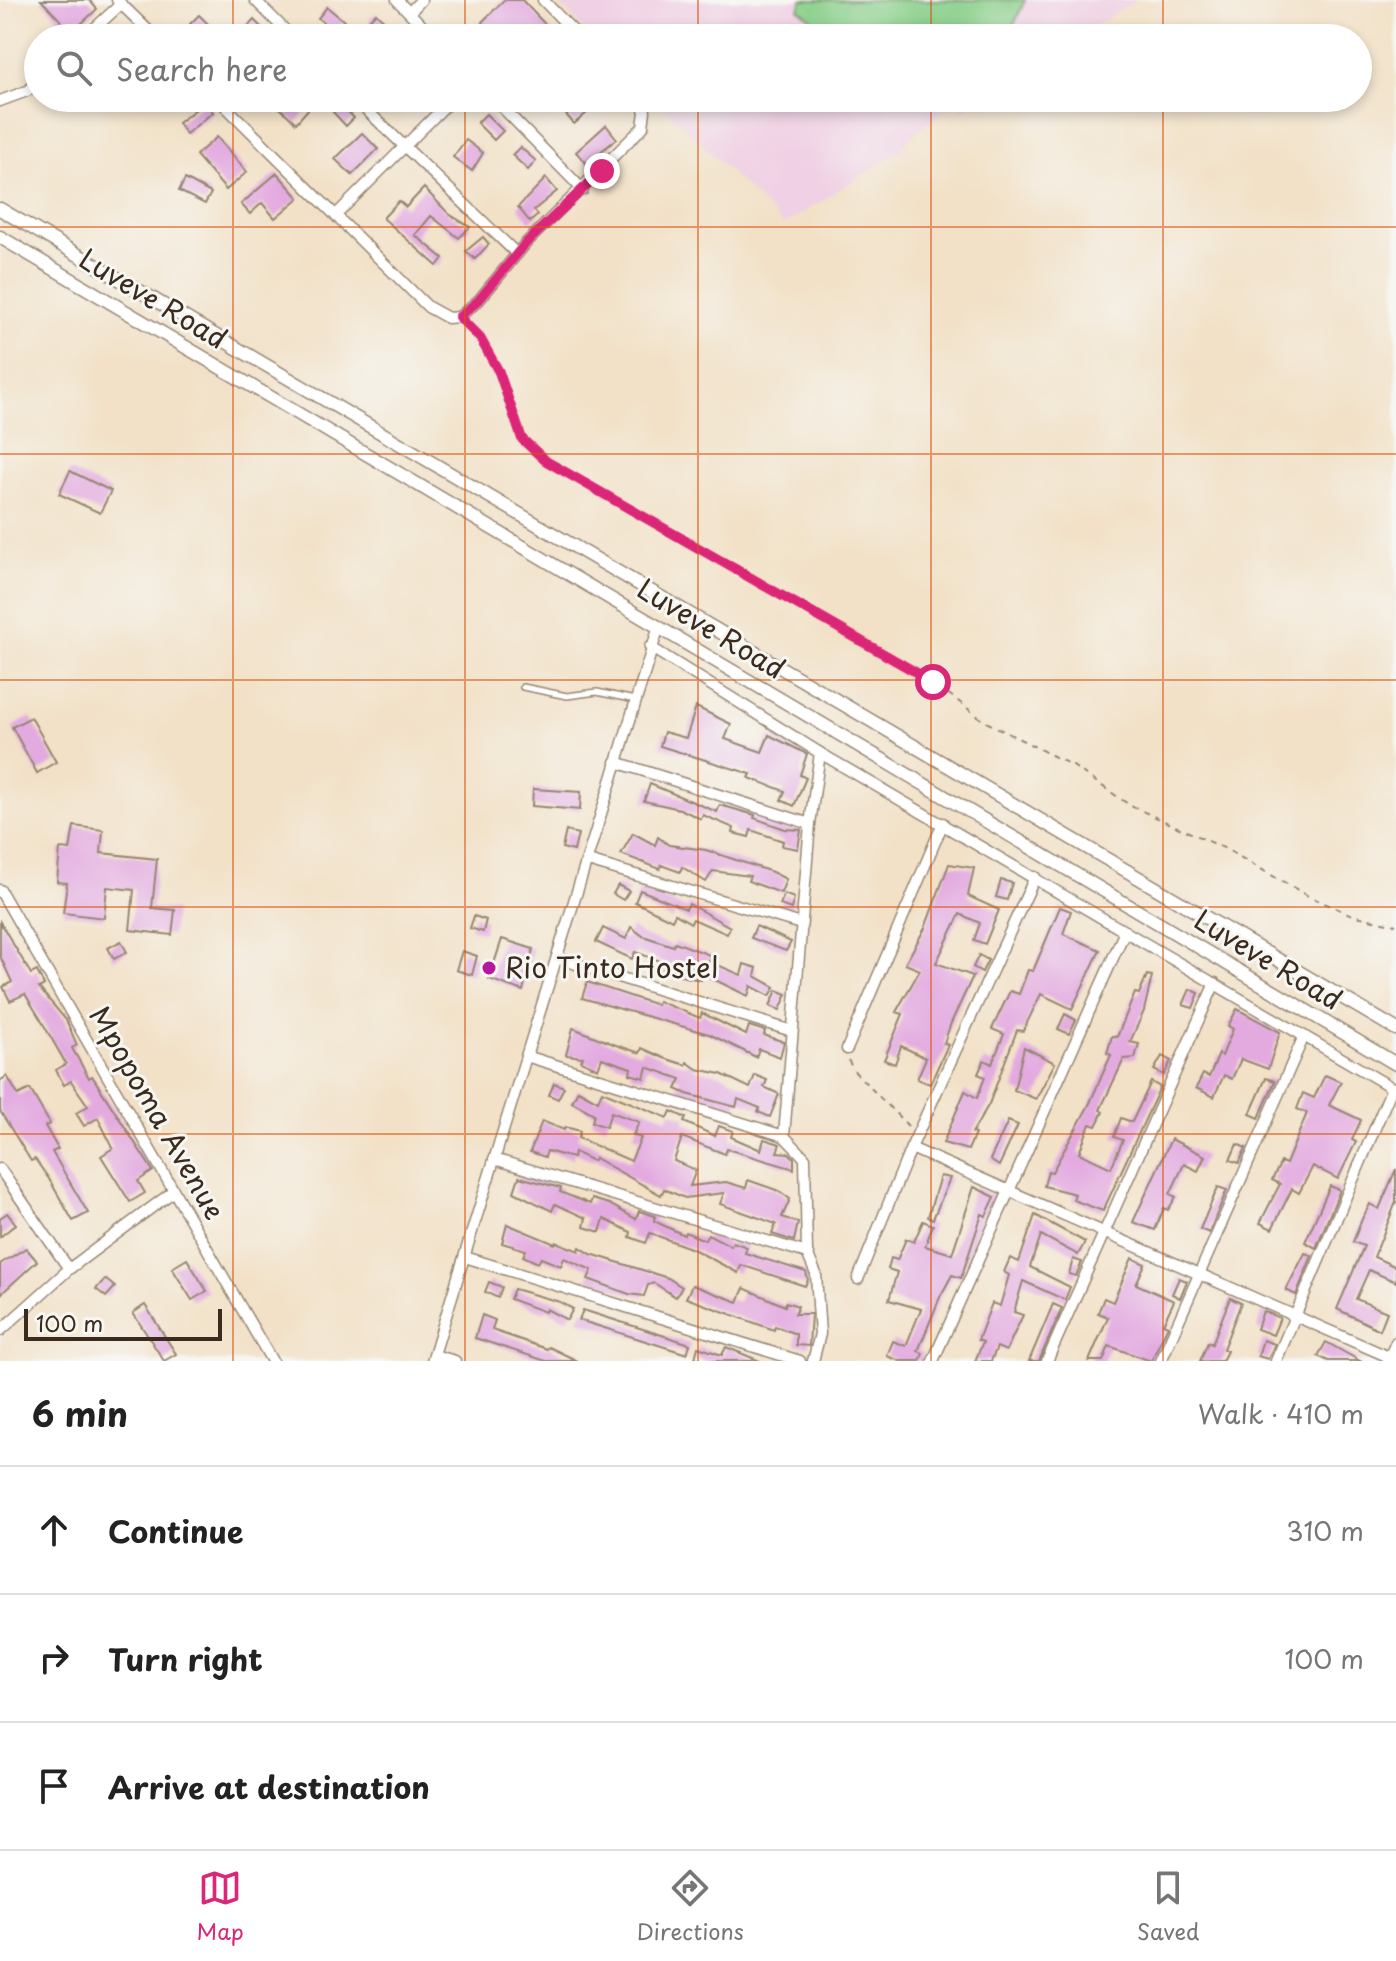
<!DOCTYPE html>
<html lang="en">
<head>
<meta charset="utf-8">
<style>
	:root { --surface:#fff; --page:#f6f6f6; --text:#222; --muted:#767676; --line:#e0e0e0; --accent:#db2777 }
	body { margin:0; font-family:"Playpen Sans",sans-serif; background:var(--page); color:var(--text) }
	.scale { position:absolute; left:24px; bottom:20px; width:198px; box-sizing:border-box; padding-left:8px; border:4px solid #3b2a1e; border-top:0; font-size:22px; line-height:28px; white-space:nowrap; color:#3b2a1e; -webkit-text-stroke:6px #f6f6f2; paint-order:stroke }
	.stop { position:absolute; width:24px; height:24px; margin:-18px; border:6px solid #db2777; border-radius:50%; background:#fff }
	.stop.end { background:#db2777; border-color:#fff; box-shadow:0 2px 8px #0008 }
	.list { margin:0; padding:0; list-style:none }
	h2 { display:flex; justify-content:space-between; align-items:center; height:104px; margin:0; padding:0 32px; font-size:34px }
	h2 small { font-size:26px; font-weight:400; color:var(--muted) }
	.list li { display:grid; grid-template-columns:52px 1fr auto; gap:24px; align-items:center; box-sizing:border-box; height:128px; padding:0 32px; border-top:2px solid var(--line) }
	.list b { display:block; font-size:30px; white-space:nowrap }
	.list em { font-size:26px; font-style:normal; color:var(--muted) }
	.icon { flex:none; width:44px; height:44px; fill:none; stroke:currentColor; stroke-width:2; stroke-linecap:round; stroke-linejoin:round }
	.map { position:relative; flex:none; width:1396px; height:1361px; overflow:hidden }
	.search { position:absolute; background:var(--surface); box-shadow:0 4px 12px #0003; left:24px; right:24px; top:24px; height:88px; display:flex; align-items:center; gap:20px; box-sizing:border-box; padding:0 28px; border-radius:44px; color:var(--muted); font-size:30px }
	.sheet { height:488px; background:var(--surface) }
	nav { display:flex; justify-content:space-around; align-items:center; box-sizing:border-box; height:112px; border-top:2px solid var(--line); background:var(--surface); font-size:22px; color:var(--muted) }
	nav a { display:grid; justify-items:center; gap:4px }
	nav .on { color:var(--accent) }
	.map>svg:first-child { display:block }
</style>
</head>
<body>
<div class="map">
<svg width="1396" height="1361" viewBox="0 0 1396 1361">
	<rect width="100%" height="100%" fill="#f6f6f2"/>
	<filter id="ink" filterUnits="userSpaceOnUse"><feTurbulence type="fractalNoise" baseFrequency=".0125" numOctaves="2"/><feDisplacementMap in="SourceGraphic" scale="16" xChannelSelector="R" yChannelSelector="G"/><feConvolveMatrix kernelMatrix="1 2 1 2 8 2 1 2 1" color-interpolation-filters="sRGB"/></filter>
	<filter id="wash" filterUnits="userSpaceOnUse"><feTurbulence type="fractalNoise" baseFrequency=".006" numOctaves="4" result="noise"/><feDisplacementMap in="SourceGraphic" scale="32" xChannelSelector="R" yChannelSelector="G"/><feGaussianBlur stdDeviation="1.8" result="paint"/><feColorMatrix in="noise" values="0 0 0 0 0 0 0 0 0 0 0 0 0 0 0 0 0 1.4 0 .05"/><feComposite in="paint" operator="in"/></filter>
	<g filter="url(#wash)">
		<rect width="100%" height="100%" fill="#f2e1c7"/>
		<g fill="#f0d0e4">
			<path d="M555 0H1137L1077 38H594Z"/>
			<path d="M655 98H981L963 110 957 100 909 138 901 150 784 225Z"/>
		</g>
		<path fill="#89cf8a" stroke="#627c54" stroke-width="2" d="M802 0H1025L1011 31 1000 38H836L799 9Z"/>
		<g id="blocks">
			<g fill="#e3aae0">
				<path d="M41 0H89L97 9 66 38H50L63 23Z"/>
				<path d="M504 0H522L558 38H542L534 30 527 38H519L504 26 495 34 482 22Z"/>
				<path d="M327 7 344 21 335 32 318 18Z"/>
				<path d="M376 13 391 27 384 34 369 20Z"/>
				<path d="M199 15 222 38H203L190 24Z"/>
				<path d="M254 20 272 38H251L244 31Z"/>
				<path d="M269 98H318L296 123Z"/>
				<path d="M320 98H335L354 118 346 126Z"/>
				<path d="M552 98H604L574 124Z"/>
				<path d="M205 102 213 112 186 134 178 123Z"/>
				<path d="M486 114 503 131 494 140 477 123Z"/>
				<path d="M606 125 617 139 596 155 600 159 591 168 576 152Z"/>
				<path d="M362 133 378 149 352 175 335 159Z"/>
				<path d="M217 137 247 172 226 190 196 155Z"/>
				<path d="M466 140 483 153 472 171 453 157Z"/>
				<path d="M520 147 536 161 528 170 512 155Z"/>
				<path d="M277 173 299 198 275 218 262 203 250 214 241 204Z"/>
				<path d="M546 178 557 191 534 210 538 215 530 222 518 207Z"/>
				<path d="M185 179 211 193 205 204 179 191Z"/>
				<path d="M424 188 449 214 470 227 459 238 431 216 415 235 443 258 437 266 383 218 399 201 406 207Z"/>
				<path d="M483 237 489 244 475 259 466 251Z"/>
				<path d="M70 471 111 491 100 513 59 494Z"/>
				<path d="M696 707 731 724 725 739 762 752 769 735 807 754 800 775 806 778 794 806 781 800 785 791 749 778 751 774 660 746 664 732 686 738Z"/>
				<path d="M31 717 56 762 37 773 12 727Z"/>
				<path d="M650 784 717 812 720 805 755 815 754 818 785 829 801 830 798 849 782 846 783 841 751 830 749 837 733 833 734 828 703 815 701 819 680 809 644 801Z"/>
				<path d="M533 789 581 792 580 810 532 806Z"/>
				<path d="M74 826 103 830 101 853 157 859 152 908 175 910 172 935 130 930 134 890 107 887 104 918 63 913 67 883 57 882 60 849 70 850Z"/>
				<path d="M566 831 578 834 574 851 562 848Z"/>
				<path d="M633 833 655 845 658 837 669 845 706 850 772 872 786 879 781 893 748 881 750 876 713 871 706 882 682 867 680 872 661 865 660 869 621 854Z"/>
				<path d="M949 864 974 868 968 896 999 910 985 944 974 940 980 923 960 914 936 963 973 976 951 1023 944 1043 948 1045 930 1084 917 1079 926 1058 901 1046 895 1064 884 1060 903 1014 896 1012 920 970 905 964 925 928Z"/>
				<path d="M1001 880 1012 883 1007 900 996 897Z"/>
				<path d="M618 885 629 891 623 900 613 894Z"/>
				<path d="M640 890 686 909 689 904 730 927 727 934 693 919 691 923 675 914 672 920 635 902Z"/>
				<path d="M784 894 794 898 791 909 780 905Z"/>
				<path d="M1060 907 1071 911 1063 934 1100 950 1072 1009 1041 994 1023 1031 1017 1030 989 1104 972 1133 975 1134 968 1150 943 1143 965 1091 977 1098 985 1077 978 1074 984 1060 992 1064 1004 1034 992 1029 1000 1012 1010 991 1019 994 1028 970 1033 971Z"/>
				<path d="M474 916 486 920 483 932 470 928Z"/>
				<path d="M0 922 31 974 37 971 44 985 39 988 66 1020 77 1045 72 1048 89 1078 92 1076 153 1171 138 1181 145 1193 130 1202 101 1156 113 1148 98 1118 84 1126 76 1113 88 1106 71 1081 64 1085 56 1070 66 1064 41 1020 25 994 10 1001 3 987 12 982 0 956Z"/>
				<path d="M756 926 791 942 786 951 751 938Z"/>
				<path d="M631 927 643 936 673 946 675 942 710 955 708 961 741 975 744 964 757 968 755 976 775 987 770 996 751 986 748 996 703 974 701 980 681 976 663 969 666 963 635 952 632 959 596 942 603 928 626 939Z"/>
				<path d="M502 939 533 949 523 991 489 979Z"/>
				<path d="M121 941 127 952 114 959 108 948Z"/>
				<path d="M462 951 477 956 472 975 456 970Z"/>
				<path d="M979 955 988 960 982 972 973 967Z"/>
				<path d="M1147 975 1152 976 1144 1011 1130 1042 1139 1044 1135 1058 1124 1059 1100 1110 1103 1112 1096 1126 1090 1124 1079 1153 1111 1168 1123 1140 1114 1137 1121 1118 1132 1122 1151 1082 1160 1087 1103 1211 1073 1200 1075 1194 1044 1186 1048 1171 1052 1172 1089 1105 1111 1055 1107 1053 1112 1036 1117 1037 1135 993 1139 994Z"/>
				<path d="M587 982 657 1005 658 1001 700 1018 702 1013 746 1035 749 1026 765 1031 764 1035 784 1042 780 1057 759 1049 756 1057 709 1034 582 998Z"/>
				<path d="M1190 989 1199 993 1193 1008 1183 1005Z"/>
				<path d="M777 990 787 994 780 1010 770 1006Z"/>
				<path d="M1237 1009 1280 1032 1268 1069 1241 1059 1232 1079 1224 1075 1214 1097 1196 1088 1203 1074 1209 1077 1219 1054 1222 1056 1233 1029 1228 1026Z"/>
				<path d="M1065 1014 1076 1020 1069 1034 1058 1029Z"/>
				<path d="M573 1028 616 1045 640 1053 642 1048 664 1058 686 1065 687 1062 697 1069 721 1074 750 1088 755 1075 767 1080 764 1087 779 1094 770 1117 758 1112 760 1108 738 1099 736 1107 687 1094 676 1089 681 1079 647 1067 644 1078 630 1074 631 1068 602 1058 598 1069 581 1061 583 1057 566 1055Z"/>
				<path d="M1024 1047 1055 1063 1036 1099 1014 1090Z"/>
				<path d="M1162 1056 1171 1061 1164 1075 1154 1070Z"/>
				<path d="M1325 1075 1341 1082 1329 1105 1361 1120 1352 1140 1356 1142 1338 1179 1313 1166 1299 1193 1292 1189 1272 1229 1260 1223 1280 1184 1272 1180 1281 1162 1286 1164 1307 1113 1297 1109 1303 1093 1314 1098Z"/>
				<path d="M7 1076 18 1095 30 1089 50 1124 45 1126 58 1149 52 1152 88 1213 73 1221 49 1179 35 1159 31 1161 0 1111V1081Z"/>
				<path d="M1266 1078 1275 1081 1259 1118 1250 1114Z"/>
				<path d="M554 1083 564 1087 558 1099 549 1095Z"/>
				<path d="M578 1090 598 1101 602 1091 668 1118 671 1111 686 1118 684 1122 715 1136 719 1126 733 1131 731 1137 761 1150 764 1139 780 1144 777 1152 789 1153 794 1158V1169L727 1149 725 1154 682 1137 674 1161 696 1170 690 1186 726 1182 746 1188 748 1180 779 1191 790 1199 782 1217 798 1223 794 1241 772 1234 776 1224 720 1204 724 1193 685 1198 664 1189 661 1195 595 1158 593 1161 574 1152 573 1158 547 1151 545 1157 530 1152 542 1121 564 1130 565 1127 580 1131 578 1138 631 1161 641 1138 633 1135 639 1122 611 1112 606 1127 592 1122 594 1114 572 1102Z"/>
				<path d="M1008 1121 1018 1125 999 1166 990 1160Z"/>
				<path d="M1171 1139 1205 1156 1198 1171 1184 1164 1170 1194 1176 1197 1168 1210 1164 1208 1155 1230 1133 1222Z"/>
				<path d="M1237 1144 1246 1148 1239 1163 1230 1160Z"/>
				<path d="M1396 1169V1202L1374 1257 1396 1267V1282L1369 1270 1356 1299 1387 1312 1380 1330 1337 1309 1364 1246 1353 1242 1362 1219 1370 1204 1379 1209Z"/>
				<path d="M940 1176 950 1178 933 1219 928 1217Z"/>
				<path d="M519 1177 561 1188 560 1192 590 1204 592 1199 609 1204 636 1219 639 1211 655 1216 654 1221 684 1235 685 1232 705 1240 708 1234 731 1246 733 1242 747 1247 745 1253 806 1272 808 1280 805 1286 741 1265 738 1273 693 1249 650 1233 646 1243 630 1237 631 1232 604 1219 600 1232 584 1227 586 1218 555 1204 552 1211 514 1192Z"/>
				<path d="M1330 1186 1340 1190 1316 1248 1305 1242Z"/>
				<path d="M974 1187 995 1197 986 1216 982 1214 961 1278 952 1275 940 1297 918 1351 923 1353 920 1361H900L887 1356 893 1341 906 1346 921 1309 889 1300 897 1272 888 1269 891 1258 897 1260 906 1239 914 1242 923 1221 933 1225 925 1246 952 1254Z"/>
				<path d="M1218 1187 1227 1190 1209 1233 1200 1229Z"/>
				<path d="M7 1213 16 1224 0 1237V1218Z"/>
				<path d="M1035 1215 1085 1242 1078 1255 1041 1235 1030 1267 1070 1287 1065 1300 1023 1281 1014 1312 1023 1315 1006 1351 997 1347 991 1361H975L983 1342 978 1340 992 1303 1000 1306 1009 1275 1004 1272 1010 1258 1019 1262Z"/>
				<path d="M507 1224 555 1244 556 1242 579 1251 580 1247 591 1254 668 1278 682 1287 676 1297 654 1283 648 1285 644 1296 629 1294 588 1279 592 1270 564 1258 561 1266 541 1258 538 1263 523 1256 526 1250 502 1243Z"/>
				<path d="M26 1248 37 1261 0 1295V1264Z"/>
				<path d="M1305 1253 1312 1256 1296 1295 1286 1290Z"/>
				<path d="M1132 1258 1145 1264 1136 1284 1174 1301 1163 1324 1168 1326 1151 1361 1109 1346 1103 1361H1089L1108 1317 1098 1313 1104 1298 1113 1302Z"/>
				<path d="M187 1259 207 1291 192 1300 172 1268Z"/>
				<path d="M1073 1259 1082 1262 1076 1276 1069 1274Z"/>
				<path d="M1179 1278 1187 1281 1180 1298 1172 1294Z"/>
				<path d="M105 1279 115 1287 106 1297 96 1289Z"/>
				<path d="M489 1282 502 1287 498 1298 485 1292Z"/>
				<path d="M692 1285 738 1302 744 1288 785 1306 786 1302 798 1306 795 1314H811L809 1346 796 1345V1334L775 1326 774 1330 686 1298Z"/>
				<path d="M514 1289 560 1302 573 1309 567 1320 546 1309 545 1312 510 1299Z"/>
				<path d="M1230 1298 1241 1303 1223 1349 1227 1351 1222 1361H1200L1208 1342 1212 1344Z"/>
				<path d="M1053 1304 1062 1308 1039 1361H1029Z"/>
				<path d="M145 1305 176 1354 164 1361 133 1313Z"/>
				<path d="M583 1310 690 1344 687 1354 579 1320Z"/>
				<path d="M1263 1311 1280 1318 1273 1335 1257 1329Z"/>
				<path d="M482 1315 495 1320 492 1330 547 1349 549 1347 578 1361H546L475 1338Z"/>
				<path d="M1263 1340 1275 1344 1268 1359 1258 1356Z"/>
				<path d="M1326 1342 1360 1361H1328L1318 1356Z"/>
				<path d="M698 1347 722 1355 726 1347 760 1361H705L695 1358Z"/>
			</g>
		</g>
	</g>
	<g filter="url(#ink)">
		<use href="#blocks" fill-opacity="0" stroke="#968672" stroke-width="2"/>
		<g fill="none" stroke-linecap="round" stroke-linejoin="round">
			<defs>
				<path id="service" d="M523 687 567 696 597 692 635 700"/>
				<g id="minor">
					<path d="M117 0 156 38"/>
					<path d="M255 0 293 38"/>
					<path d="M397 0 434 38"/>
					<path d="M543 0 580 38"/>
					<path d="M410 12 421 0"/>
					<path d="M84 38 121 4"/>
					<path d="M217 98 428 307 448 318 459 317 479 300 526 243 643 127 645 111 638 98"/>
					<path d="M354 98 517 254"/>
					<path d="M493 98 583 190"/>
					<path d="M0 101 27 91 38 81"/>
					<path d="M336 215 453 98"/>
					<path d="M650 647 820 753 1396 1090"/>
					<path d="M616 762 810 824"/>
					<path d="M588 861 801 924"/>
					<path d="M0 890 272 1361"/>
					<path d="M557 958 792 1031"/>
					<path d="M847 1049 943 823"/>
					<path d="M526 1056 784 1136"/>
					<path d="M911 1148 1396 1360"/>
					<path d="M494 1159 807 1253"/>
					<path d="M0 1169 69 1269"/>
					<path d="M465 1257 800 1361"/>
					<path d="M858 1279 911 1148 1035 877"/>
					<path d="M0 1331 69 1269 174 1191"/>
					<path d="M434 1355 455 1361"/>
					<path d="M432 1361 659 626"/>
					<path d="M813 1361 820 1334 816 1274 807 1253 805 1158 784 1136 810 824 820 753"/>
					<path d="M933 1361 1125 931"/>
					<path d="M1047 1361 1215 983"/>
					<path d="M1161 1361 1304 1036"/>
					<path d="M1276 1361 1392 1088"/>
					<path d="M1388 1361 1396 1342"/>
				</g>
				<g id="tertiary">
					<path d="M0 209 1396 1029"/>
					<path d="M0 237 1396 1064"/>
				</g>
			</defs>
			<use href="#service" stroke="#968672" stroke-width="8"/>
			<use href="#minor" stroke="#968672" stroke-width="13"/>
			<use href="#tertiary" stroke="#968672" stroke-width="15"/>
			<g stroke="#968672" stroke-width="2" stroke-dasharray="6 6" stroke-linecap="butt">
				<path d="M468 326 480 338 499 372 522 439 546 461 816 612 933 682 984 721 1073 766 1131 806 1226 849 1308 896 1352 915 1396 925"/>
				<path d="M848 1060 855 1072 908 1126"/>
			</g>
			<use href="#service" stroke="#fff" stroke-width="5"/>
			<use href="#minor" stroke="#fff" stroke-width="10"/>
			<use href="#tertiary" stroke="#fff" stroke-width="12"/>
		</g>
	</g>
	<g fill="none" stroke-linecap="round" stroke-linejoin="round" filter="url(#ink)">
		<path stroke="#db2777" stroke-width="10" d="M602 171 526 243 479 300 459 317 480 338 499 372 522 439 546 461 933 682"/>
	</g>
	<path fill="none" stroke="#d7540e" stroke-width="2" stroke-opacity="0.55" d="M233 0V38M465 0V38M698 0V38M931 0V38M1163 0V38M233 98V1361M465 98V1361M698 98V1361M931 98V1361M1163 98V1361M0 227H1396M0 454H1396M0 680H1396M0 907H1396M0 1134H1396"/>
	<circle fill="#b5179e" stroke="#f6f6f2" stroke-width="3" cx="489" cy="968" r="8"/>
	<g text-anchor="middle" stroke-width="6" stroke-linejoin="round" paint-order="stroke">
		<g font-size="28" fill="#3b2a1e" stroke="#f6f6f2">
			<text transform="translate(153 299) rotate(31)" y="10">Luveve Road</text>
			<text transform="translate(711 629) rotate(31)" y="10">Luveve Road</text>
			<text transform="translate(1268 960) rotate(31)" y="10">Luveve Road</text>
			<text transform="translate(157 1113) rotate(60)" y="10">Mpopoma Avenue</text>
		</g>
		<g font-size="28" fill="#3b2a1e" stroke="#f6f6f2" text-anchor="start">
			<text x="505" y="978">Rio Tinto Hostel</text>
		</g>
	</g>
</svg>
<div class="scale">100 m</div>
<div class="stop" style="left:933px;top:682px"></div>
<div class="stop end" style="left:602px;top:171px"></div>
<div class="search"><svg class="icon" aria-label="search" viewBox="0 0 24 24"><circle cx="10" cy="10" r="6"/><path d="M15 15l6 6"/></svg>Search here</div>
</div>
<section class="sheet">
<h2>6 min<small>Walk · 410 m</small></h2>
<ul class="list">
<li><svg class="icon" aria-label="ahead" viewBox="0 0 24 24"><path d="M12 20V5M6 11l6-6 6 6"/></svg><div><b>Continue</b></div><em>310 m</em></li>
<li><svg class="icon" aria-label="right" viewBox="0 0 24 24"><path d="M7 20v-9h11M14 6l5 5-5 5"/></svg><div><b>Turn right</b></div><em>100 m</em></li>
<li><svg class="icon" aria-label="arrive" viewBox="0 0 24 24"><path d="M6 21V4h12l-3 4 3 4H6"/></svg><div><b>Arrive at destination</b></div></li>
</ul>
</section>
<nav>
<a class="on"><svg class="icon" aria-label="map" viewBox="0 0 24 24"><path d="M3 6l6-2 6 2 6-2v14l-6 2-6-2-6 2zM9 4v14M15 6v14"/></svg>Map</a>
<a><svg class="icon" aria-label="directions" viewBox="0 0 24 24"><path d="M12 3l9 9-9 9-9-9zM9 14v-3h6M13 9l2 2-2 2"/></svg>Directions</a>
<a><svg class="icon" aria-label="saved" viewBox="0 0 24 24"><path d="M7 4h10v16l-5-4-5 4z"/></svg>Saved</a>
</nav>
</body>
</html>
